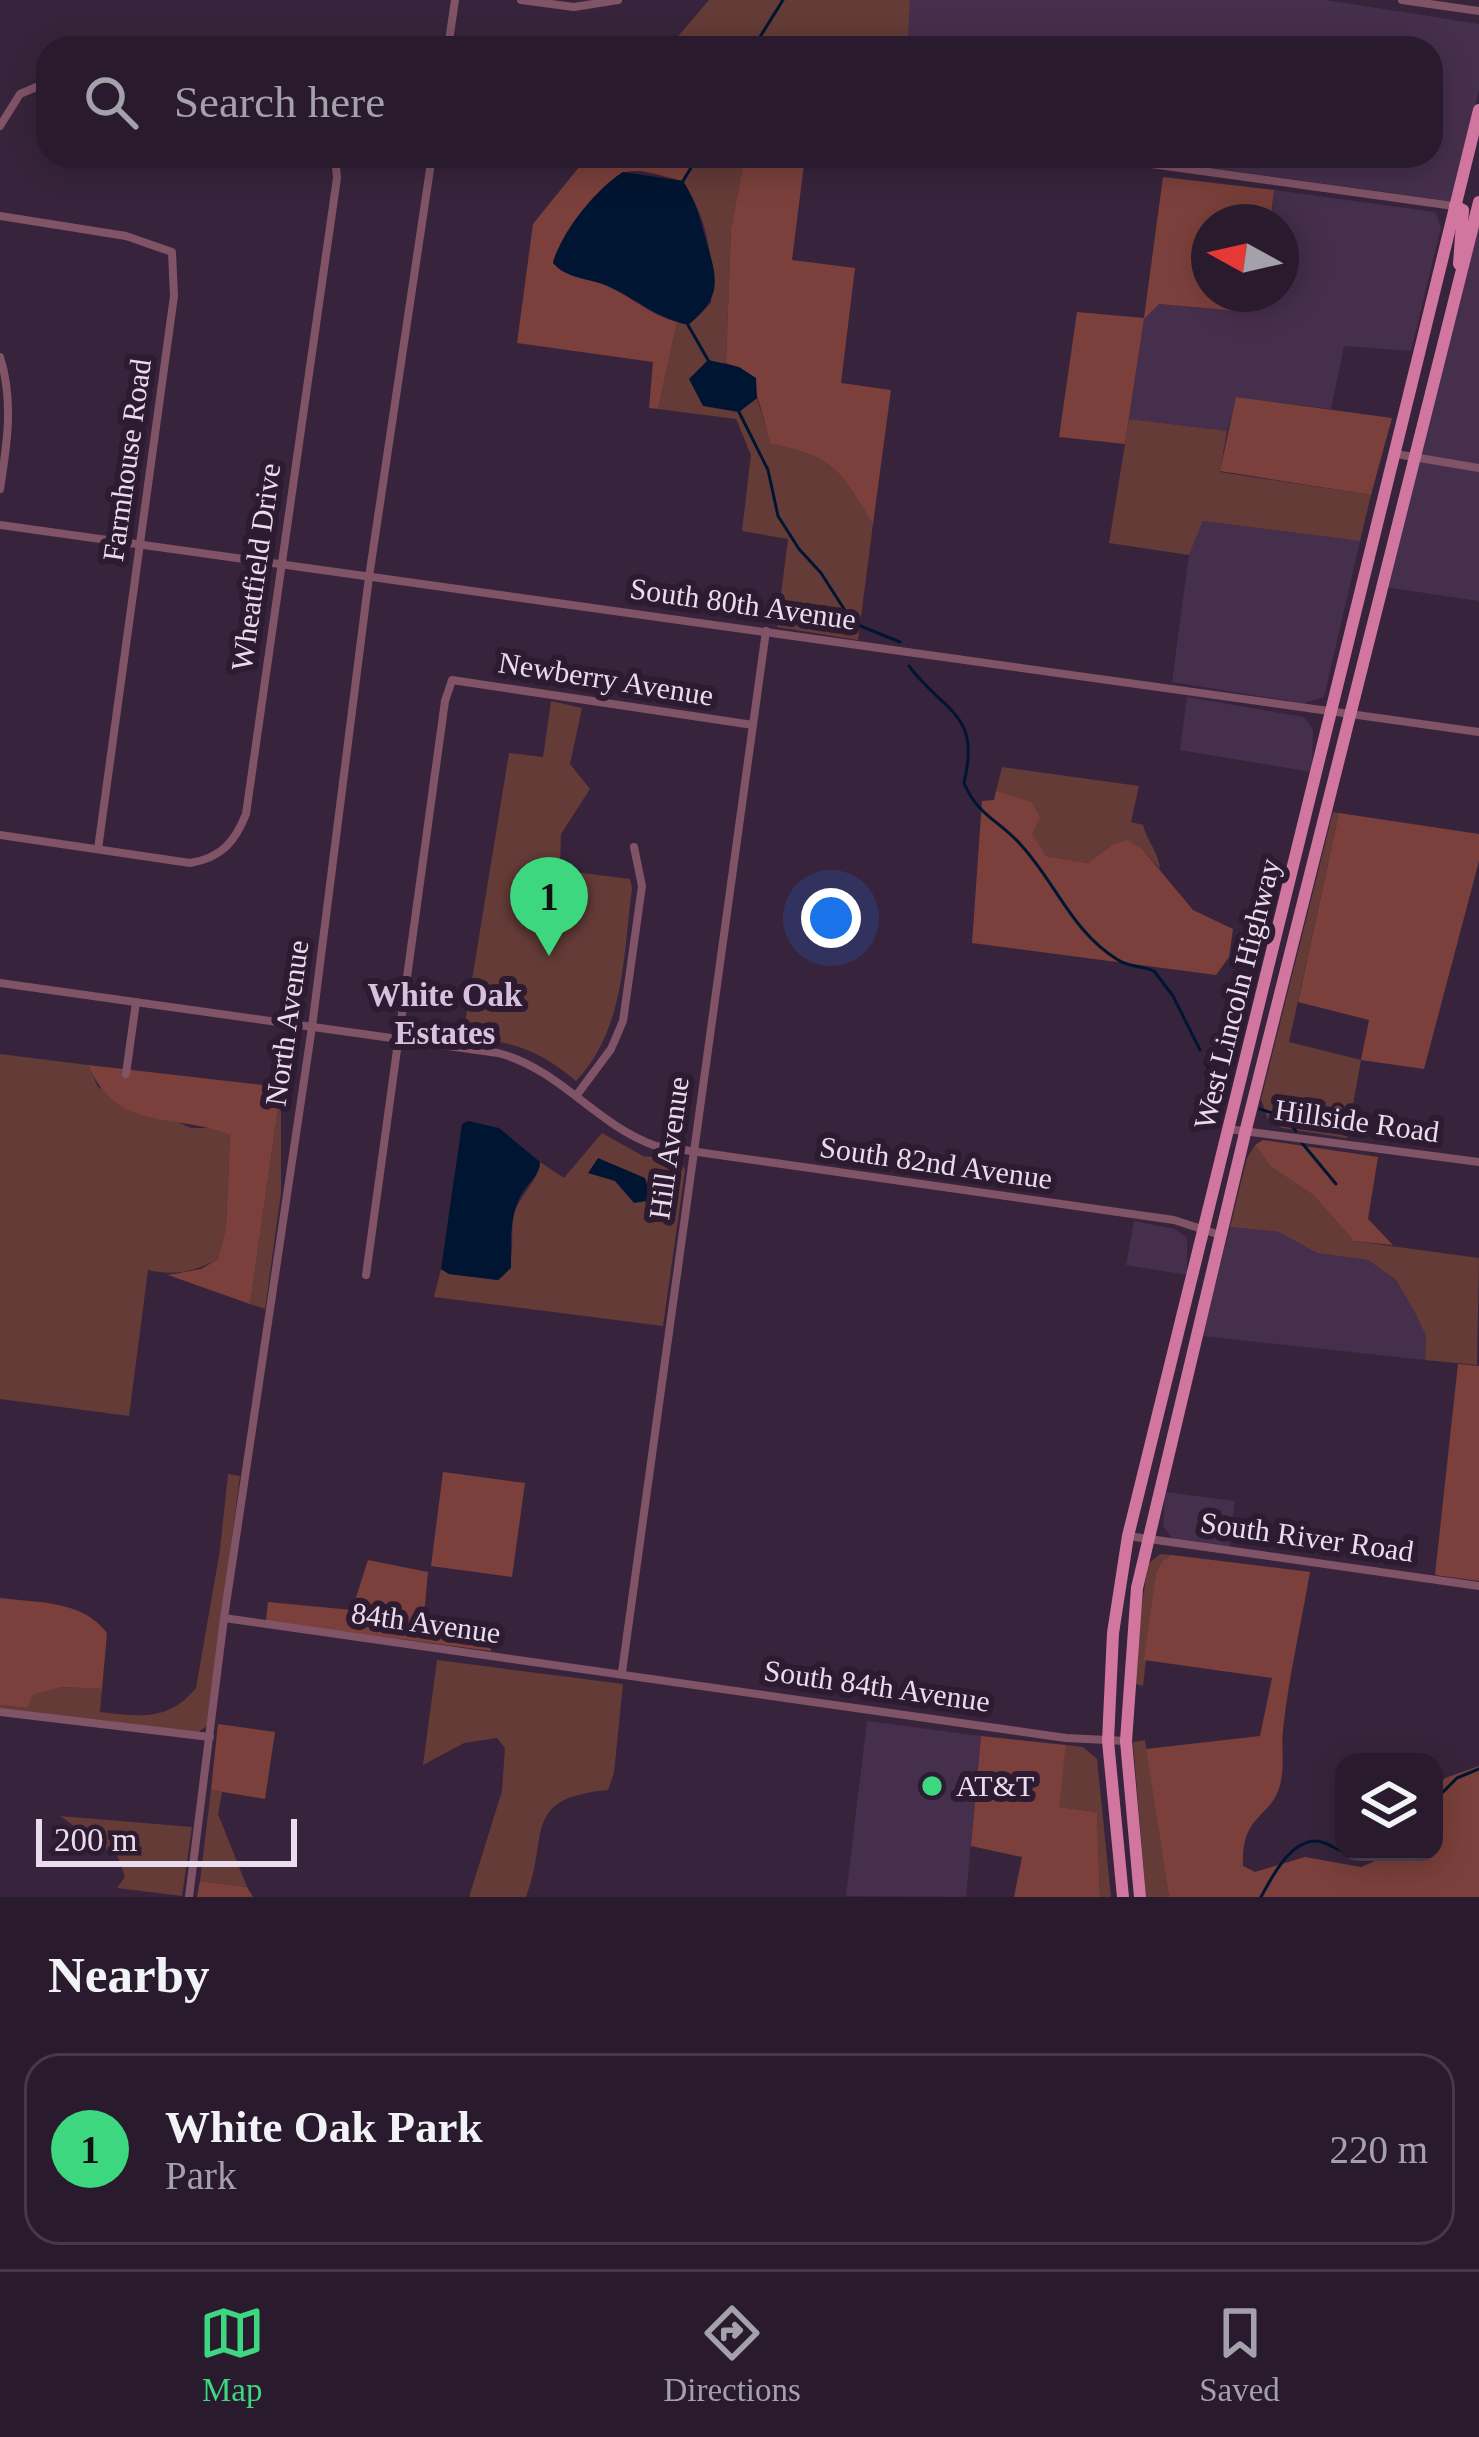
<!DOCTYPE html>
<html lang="en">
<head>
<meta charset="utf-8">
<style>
	:root { --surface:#291b2d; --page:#312435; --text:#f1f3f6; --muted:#a5a1aa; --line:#453949; --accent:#3cd77e }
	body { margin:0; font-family:"Times New Roman",serif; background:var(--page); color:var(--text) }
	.controls { position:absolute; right:36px; bottom:36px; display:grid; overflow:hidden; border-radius:24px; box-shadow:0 6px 30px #0003 }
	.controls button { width:108px; height:108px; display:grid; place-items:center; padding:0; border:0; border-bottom:3px solid var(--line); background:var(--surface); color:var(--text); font:60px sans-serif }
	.compass { position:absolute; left:1191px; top:204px; width:108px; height:108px; border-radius:50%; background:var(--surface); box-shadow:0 6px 30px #0003; rotate:278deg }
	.scale { position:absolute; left:36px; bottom:30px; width:261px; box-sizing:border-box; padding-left:12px; border:6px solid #e9dcec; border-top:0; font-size:33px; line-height:42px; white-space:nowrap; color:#e9dcec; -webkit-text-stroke:9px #2d1b31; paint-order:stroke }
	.you { position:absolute; left:831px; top:918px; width:42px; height:42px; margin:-30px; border:9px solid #fff; border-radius:50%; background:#1a73e8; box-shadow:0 0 0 18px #1a73e833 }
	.badge { display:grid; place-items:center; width:78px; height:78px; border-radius:50%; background:var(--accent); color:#111; font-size:39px; font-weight:700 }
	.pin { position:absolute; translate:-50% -99px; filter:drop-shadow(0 3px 6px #0008) }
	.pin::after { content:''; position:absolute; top:63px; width:42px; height:36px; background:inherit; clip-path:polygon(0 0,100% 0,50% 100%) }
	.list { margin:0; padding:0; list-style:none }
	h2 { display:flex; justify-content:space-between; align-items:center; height:156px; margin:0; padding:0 48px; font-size:51px }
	h2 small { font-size:39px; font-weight:400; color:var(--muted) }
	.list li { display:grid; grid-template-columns:78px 1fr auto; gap:36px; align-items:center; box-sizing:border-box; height:192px; margin:0 24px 24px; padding:0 24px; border:3px solid var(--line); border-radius:36px }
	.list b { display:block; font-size:45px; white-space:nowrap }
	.list p { margin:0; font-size:39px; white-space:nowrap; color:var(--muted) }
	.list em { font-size:39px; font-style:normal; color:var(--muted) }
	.icon { flex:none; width:66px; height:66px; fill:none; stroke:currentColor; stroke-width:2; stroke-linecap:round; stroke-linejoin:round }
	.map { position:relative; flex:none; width:1479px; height:1897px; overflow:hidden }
	.search { position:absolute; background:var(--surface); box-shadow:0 6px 30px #0003; left:36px; right:36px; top:36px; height:132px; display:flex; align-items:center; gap:30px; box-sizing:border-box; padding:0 42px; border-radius:36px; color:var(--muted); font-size:45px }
	.sheet { height:372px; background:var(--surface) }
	nav { display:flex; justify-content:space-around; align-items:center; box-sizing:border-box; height:168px; border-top:3px solid var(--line); background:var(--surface); font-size:33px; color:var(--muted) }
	nav a { display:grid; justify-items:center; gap:6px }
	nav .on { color:var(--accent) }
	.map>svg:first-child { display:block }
</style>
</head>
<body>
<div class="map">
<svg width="1479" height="1897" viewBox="0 0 1479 1897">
	<rect width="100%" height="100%" fill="#37243c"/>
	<g fill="#462f4c">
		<path d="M910 0H1325L1479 24V90L1451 201 1125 156H1431V48H908Z"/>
		<path d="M1274 190 1435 212 1441 227 1411 351 1344 346 1331 409 1237 397 1227 431 1129 419 1144 319 1148 310 1158 304 1239 311 1261 294H1281V222H1270Z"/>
		<path d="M1479 212V465L1418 456Z"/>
		<path d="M1418 461 1479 470V601L1384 587Z"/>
		<path d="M1203 521 1360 541 1324 697 1303 703 1172 682 1189 555Z"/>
		<path d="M1187 697 1304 717 1313 730 1312 772 1180 750Z"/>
		<path d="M1134 1221 1175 1229 1187 1238V1275L1126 1265Z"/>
		<path d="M1230 1227 1280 1232 1317 1253 1368 1260 1396 1280 1414 1311 1426 1336 1425 1360 1202 1336Z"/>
		<path d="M1165 1492 1235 1501 1229 1548 1173 1539 1163 1526Z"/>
		<path d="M867 1721 981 1736 966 1897 846 1896Z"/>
	</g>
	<g fill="#643b37">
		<path d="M709 0H910L908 48H668Z"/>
		<path d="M698 156H745L731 228 726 363 712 364 739 412 757 398 771 444C836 457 839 470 873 524L858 640 777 627 788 539 742 531 751 455 736 419 658 409 677 322 688 325 711 303C714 258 708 220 683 181Z"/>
		<path d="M1129 419 1227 431 1220 472 1371 495 1360 541 1203 521 1189 555 1109 543Z"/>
		<path d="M551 701 582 708 570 764 590 789 561 834 560 865 566 871 630 879 632 888C623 957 625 1029 576 1081 537 1048 512 1043 463 1035L509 753 543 757Z"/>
		<path d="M1002 767 1139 786 1131 822 1143 825C1147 841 1159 853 1160 869L1143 850 1112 845 1088 863 1046 856 996 791Z"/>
		<path d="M1333 812 1339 813 1289 1042 1361 1060 1347 1138 1282 1128 1268 1120 1261 1099Z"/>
		<path d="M0 1054 88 1065 98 1087 191 1128H213L230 1135 226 1227 218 1259C194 1272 174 1276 148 1270L129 1416 0 1399Z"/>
		<path d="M281 1087V1193L265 1309 250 1304Z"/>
		<path d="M602 1133 643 1156 680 1160 685 1170 663 1326 434 1297 441 1269 449 1274 498 1280C519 1267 509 1237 514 1215 519 1195 539 1181 540 1162L564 1178Z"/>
		<path d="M1255 1145 1271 1167 1313 1195 1354 1241 1479 1258 1477 1365 1425 1360 1426 1336 1414 1311 1396 1280 1368 1260 1317 1253 1279 1232 1230 1227 1247 1158Z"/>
		<path d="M228 1474 240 1476 207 1726 195 1734 0 1710V1705L26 1708 33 1695 61 1687 102 1689 100 1712C140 1717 169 1721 196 1688L220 1550Z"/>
		<path d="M1160 1554 1172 1555 1163 1560 1156 1573 1143 1686 1135 1684 1136 1643 1148 1564Z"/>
		<path d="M437 1660 623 1684 614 1773 608 1790C520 1798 550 1836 526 1897H469L502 1791 505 1748 497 1738 464 1743 423 1765Z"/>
		<path d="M1145 1740 1169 1897H1146L1133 1742Z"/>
		<path d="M1066 1745 1083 1747 1097 1759 1111 1897H1100L1097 1812 1058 1807Z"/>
		<path d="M211 1790 222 1792 218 1814 247 1887 200 1881Z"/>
		<path d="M60 1816 192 1827 182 1896 117 1888 125 1877 118 1857Z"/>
	</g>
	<g fill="#7b403b">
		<path d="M588 156H698L683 181C667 178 643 168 626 172 605 176 562 239 554 258L553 263C567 279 589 278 607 286 632 297 650 315 677 322L658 409 649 408 653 362 517 343 533 224Z"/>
		<path d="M745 156H805L792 260 855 268 841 383 891 390 873 524C839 470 836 457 771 444 760 415 760 372 726 363L731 228Z"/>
		<path d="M1163 177 1274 190 1270 222H1209V294H1261V298L1239 311 1159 304 1144 319 1125 444 1059 437 1077 312 1144 318Z"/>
		<path d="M1236 397 1392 418 1371 495 1220 471Z"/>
		<path d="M996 791 1031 802 1040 817 1032 834 1046 856 1088 863 1112 845 1127 840 1143 850 1193 910 1233 929 1229 957 1216 975 972 943 982 801 994 800Z"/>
		<path d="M1339 813 1479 834V861L1424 1069 1361 1060 1369 1020 1298 1002Z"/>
		<path d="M88 1065 281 1087 250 1304 168 1275 201 1269 218 1259 226 1227 230 1135C176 1112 118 1134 88 1065Z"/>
		<path d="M1263 1140 1378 1157 1368 1219 1393 1245 1354 1241 1313 1195 1271 1167 1255 1145Z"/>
		<path d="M1458 1364 1479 1366V1581L1435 1575Z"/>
		<path d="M443 1472 525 1483 512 1577 431 1566Z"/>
		<path d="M1172 1555 1310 1572C1301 1624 1289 1676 1283 1729 1281 1748 1285 1766 1280 1785 1271 1819 1241 1813 1243 1866L1255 1872 1305 1857 1361 1867 1396 1852H1434V1790L1445 1778 1479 1766V1897H1169L1146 1749 1260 1736 1272 1678 1144 1660 1156 1573 1163 1560Z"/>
		<path d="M368 1560 428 1572 423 1626 493 1635 491 1651 266 1621 268 1602 352 1610Z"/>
		<path d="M0 1598C39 1603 82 1600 107 1633L102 1689 62 1687 33 1695 27 1708 0 1705Z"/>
		<path d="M218 1724 275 1732 265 1799 211 1790Z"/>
		<path d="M981 1736 1066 1745 1059 1807 1097 1812 1100 1897H1014L1022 1857 971 1846Z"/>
		<path d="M200 1881 247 1887 253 1897H197Z"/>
	</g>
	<g fill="#001532">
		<path d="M623 172 683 181C694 199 699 213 704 233 715 273 727 294 688 325 653 316 639 300 608 286 589 278 567 279 553 263 562 231 595 190 623 172Z"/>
		<path d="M708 360 739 367 756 378 757 398 739 412 703 406 689 379Z"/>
		<path d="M468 1121 499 1128 540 1162C539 1177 527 1183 520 1197 509 1218 511 1245 511 1268L498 1280 449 1274 441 1269 462 1124Z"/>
		<path d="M598 1158 645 1178 649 1191 646 1201 634 1203 615 1181 588 1173Z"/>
	</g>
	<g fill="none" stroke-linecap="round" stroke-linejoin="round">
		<g stroke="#001532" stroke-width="3">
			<path d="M753 48 783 0"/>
			<path d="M683 181 698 156"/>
			<path d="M688 325 708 360"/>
			<path d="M739 412 768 470 778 516 799 549 821 573 853 623 900 642"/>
			<path d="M909 666C945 714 981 712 964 783 978 816 999 820 1021 845 1056 883 1072 932 1118 960 1128 967 1143 966 1154 971L1173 996 1200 1050"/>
			<path d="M1205 1062 1227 1095"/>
			<path d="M1260 1109 1284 1117 1296 1131"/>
			<path d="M1302 1143 1336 1184"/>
			<path d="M1434 1801 1457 1778 1479 1769"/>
			<path d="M1345 1852 1364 1856 1376 1852"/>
			<path d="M1261 1897C1271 1879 1289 1841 1316 1841 1325 1841 1335 1849 1344 1852"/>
		</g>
		<g stroke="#805366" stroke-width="8">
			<path d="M521 0 574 7 618 0"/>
			<path d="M1402 0 1479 11"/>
			<path d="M448 48 455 0"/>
			<path d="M0 126 20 94 48 82"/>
			<path d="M1093 156 1454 206"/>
			<path d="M0 216 126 236 172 252 174 296 98 849"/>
			<path d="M0 357C14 401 7 445 0 489"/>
			<path d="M1396 454 1479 468"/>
			<path d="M0 525 1479 732"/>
			<path d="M0 835 190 863C221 858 235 842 246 814L337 178 335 156"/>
			<path d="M0 983 498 1053C560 1069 596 1125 656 1146L1174 1220 1220 1235"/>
			<path d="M126 1074 136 1002"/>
			<path d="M576 1096 611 1049 623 1021 642 886 634 847"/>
			<path d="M1228 1129 1479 1162"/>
			<path d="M366 1275 445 701 452 680 753 725"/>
			<path d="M1128 1536 1479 1586"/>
			<path d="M224 1618 1066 1738 1126 1741"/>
			<path d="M622 1672 766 631"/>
			<path d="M0 1712 210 1737"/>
			<path d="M189 1897 224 1618 312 1027 369 577 432 156"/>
		</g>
		<g stroke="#d1779f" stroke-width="12">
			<path d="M1455 206 1463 210 1459 264"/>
			<path d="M1123 1897 1108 1741 1113 1633 1128 1536 1479 110"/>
			<path d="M1140 1897 1126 1741 1137 1588 1246 1129 1479 202"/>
		</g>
	</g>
	<circle fill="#3cd77e" stroke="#2d1b31" stroke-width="4.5" cx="932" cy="1786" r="12"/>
	<g text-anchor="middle" stroke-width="12" stroke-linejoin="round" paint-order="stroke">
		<g font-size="30" fill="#e9dcec" stroke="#2d1b31">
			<text transform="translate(127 460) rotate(-82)" y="10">Farmhouse Road</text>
			<text transform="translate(256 567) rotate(-82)" y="10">Wheatfield Drive</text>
			<text transform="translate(743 604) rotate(8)" y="10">South 80th Avenue</text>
			<text transform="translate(606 679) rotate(9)" y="10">Newberry Avenue</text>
			<text transform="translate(1237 994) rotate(-76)" y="10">West Lincoln Highway</text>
			<text transform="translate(287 1023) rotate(-82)" y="10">North Avenue</text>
			<text transform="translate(1357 1121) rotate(8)" y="10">Hillside Road</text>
			<text transform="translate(669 1148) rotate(-82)" y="10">Hill Avenue</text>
			<text transform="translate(936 1163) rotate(8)" y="10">South 82nd Avenue</text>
			<text transform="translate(1307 1537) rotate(8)" y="10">South River Road</text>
			<text transform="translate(426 1623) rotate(8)" y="10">84th Avenue</text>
			<text transform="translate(877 1686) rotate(8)" y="10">South 84th Avenue</text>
		</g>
		<g font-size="30" fill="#e9dcec" stroke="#2d1b31" text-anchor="start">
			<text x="956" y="1796">AT&amp;T</text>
		</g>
		<g font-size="33" font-weight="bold" fill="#d8c0de" stroke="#2d1b31">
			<text x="445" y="1006">White Oak<tspan x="445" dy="38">Estates</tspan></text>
		</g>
	</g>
</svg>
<div class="controls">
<button><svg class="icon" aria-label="layers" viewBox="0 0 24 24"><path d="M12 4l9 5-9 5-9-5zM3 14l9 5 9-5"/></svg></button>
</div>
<svg class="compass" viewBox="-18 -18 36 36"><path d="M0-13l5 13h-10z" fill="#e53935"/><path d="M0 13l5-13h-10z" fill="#a5a1aa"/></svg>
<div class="scale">200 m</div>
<div class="you"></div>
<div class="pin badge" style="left:549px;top:956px">1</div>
<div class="search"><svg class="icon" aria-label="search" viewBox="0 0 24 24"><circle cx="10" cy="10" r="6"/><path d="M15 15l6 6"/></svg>Search here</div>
</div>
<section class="sheet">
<h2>Nearby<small></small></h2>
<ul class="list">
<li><span class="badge">1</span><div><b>White Oak Park</b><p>Park</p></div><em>220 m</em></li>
</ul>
</section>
<nav>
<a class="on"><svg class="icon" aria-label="map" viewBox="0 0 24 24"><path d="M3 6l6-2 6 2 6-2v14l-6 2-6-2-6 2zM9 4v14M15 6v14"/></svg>Map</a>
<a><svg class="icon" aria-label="directions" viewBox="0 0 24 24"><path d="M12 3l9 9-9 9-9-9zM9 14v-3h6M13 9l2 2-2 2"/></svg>Directions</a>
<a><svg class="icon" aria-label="saved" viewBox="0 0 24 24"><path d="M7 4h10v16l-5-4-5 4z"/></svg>Saved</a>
</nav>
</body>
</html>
